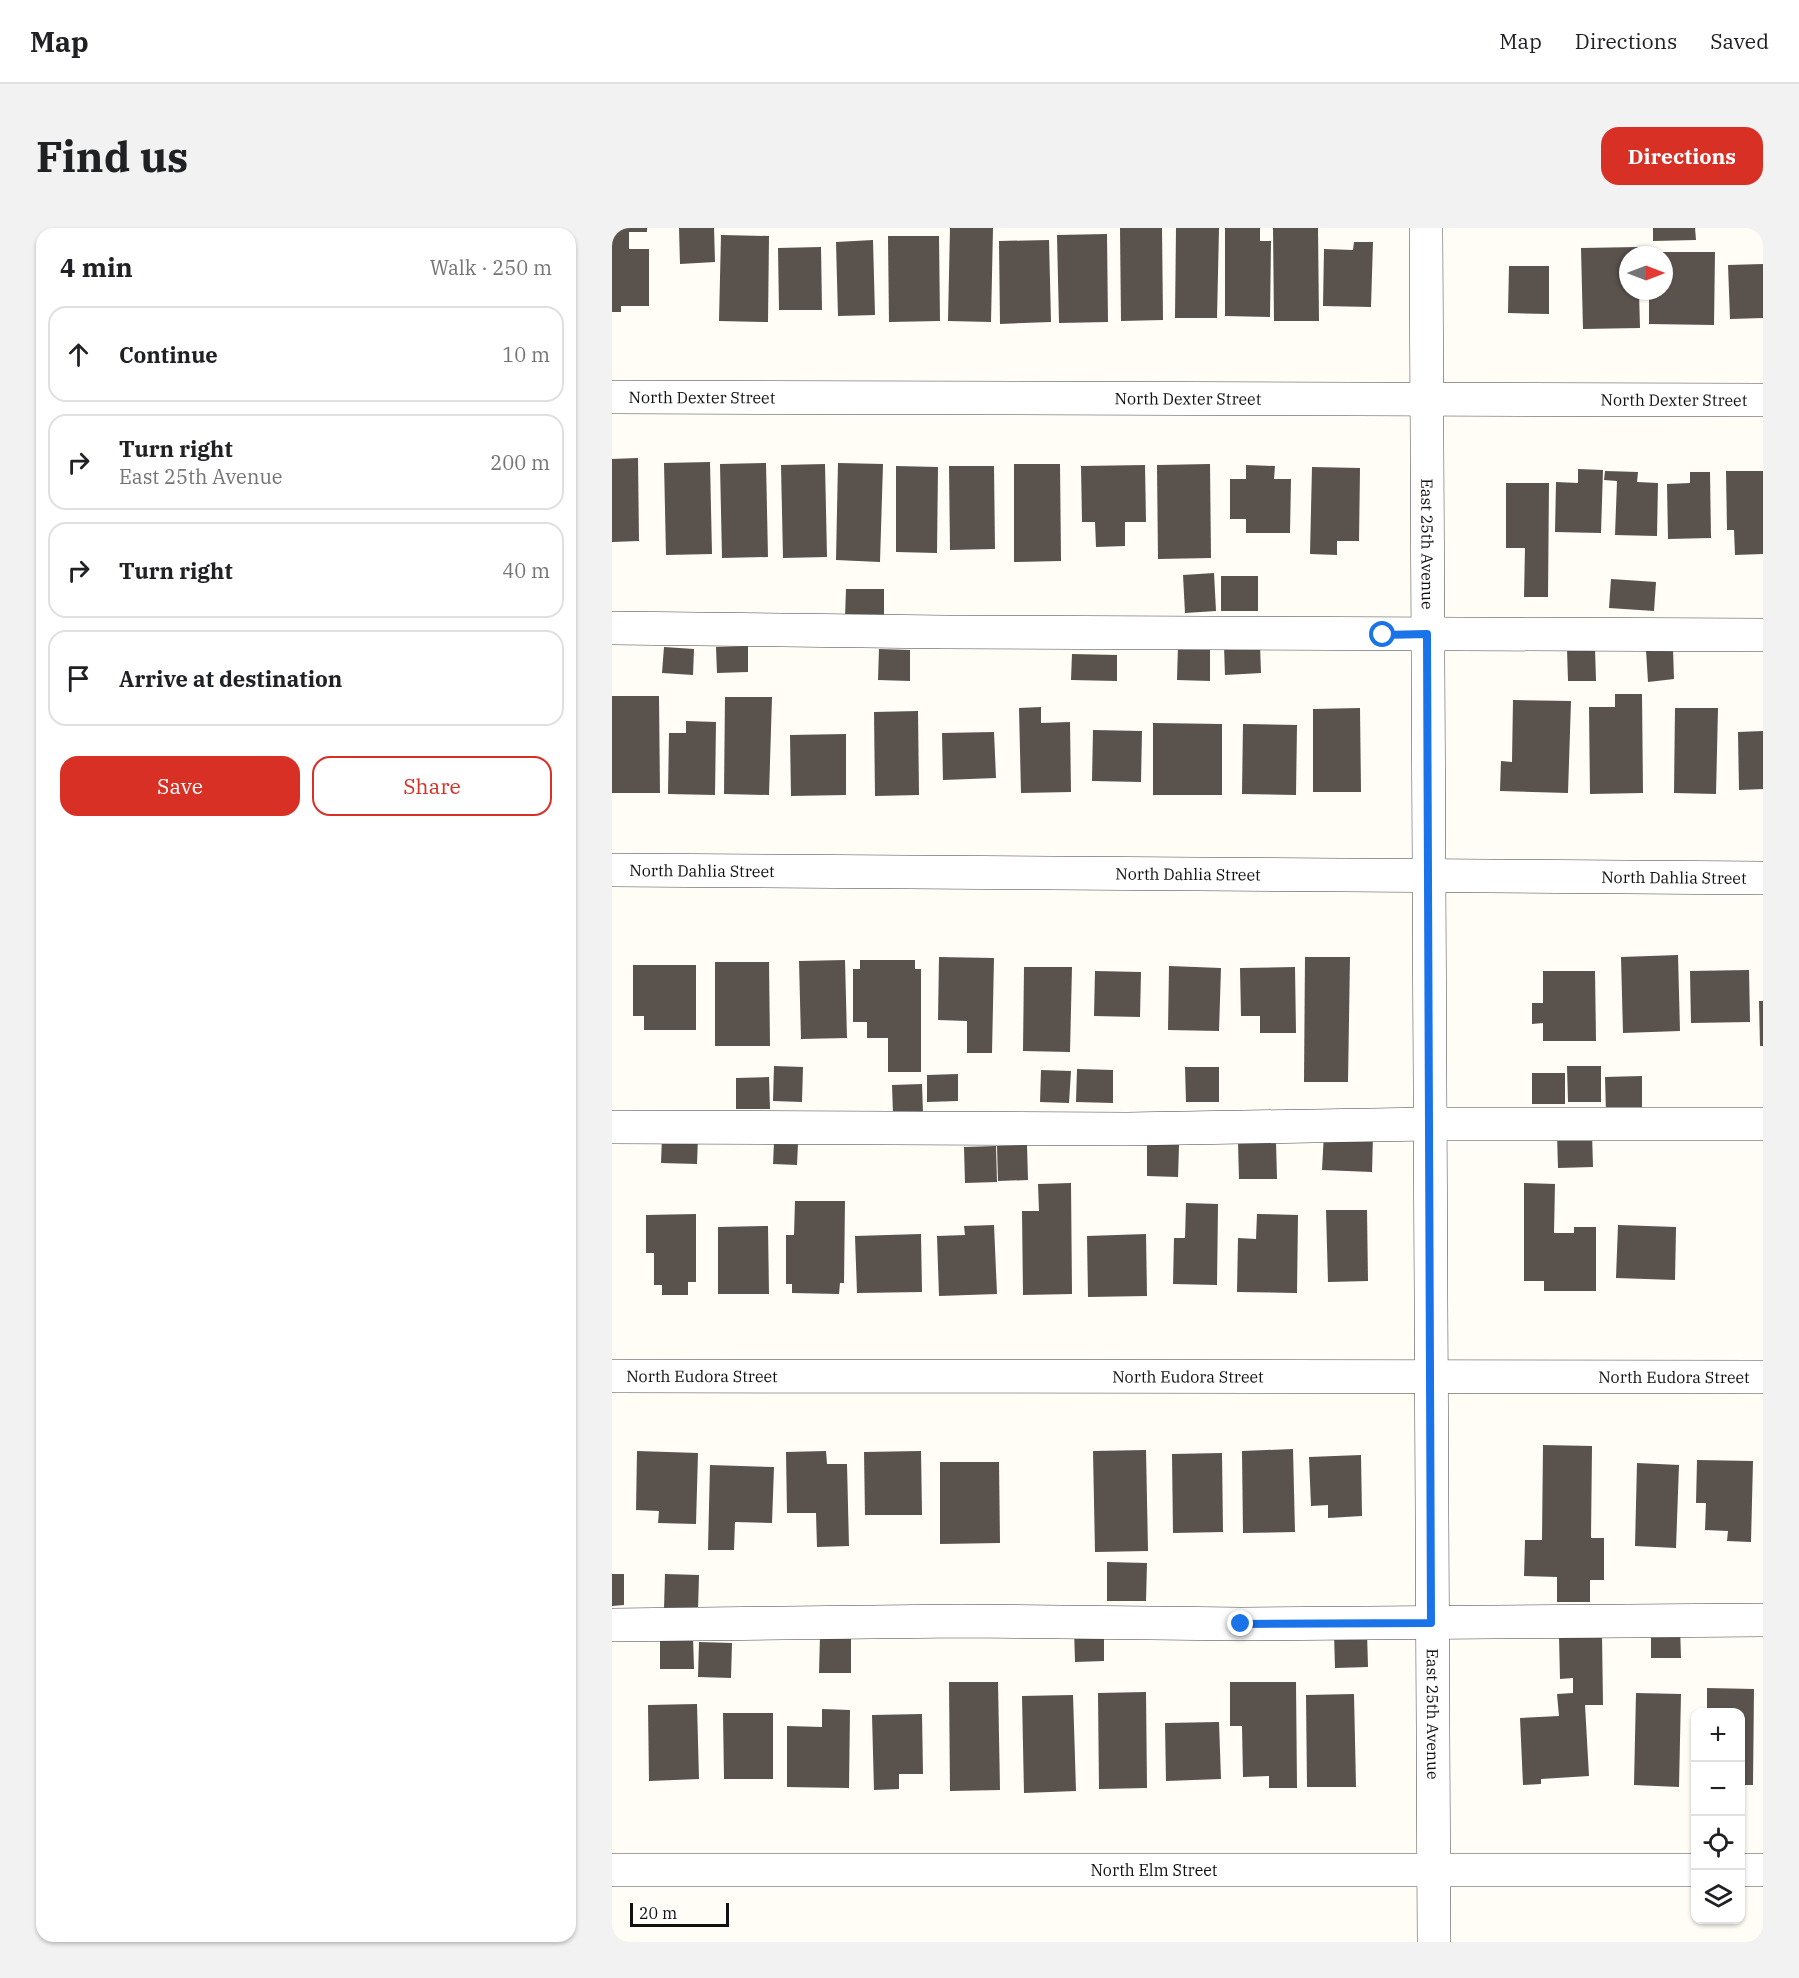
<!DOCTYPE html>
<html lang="en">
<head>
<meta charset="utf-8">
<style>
	:root { --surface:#fff; --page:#f2f2f2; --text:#202124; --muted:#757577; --line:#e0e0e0; --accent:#d93025 }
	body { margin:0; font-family:"IBM Plex Serif",serif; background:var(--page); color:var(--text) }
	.controls { position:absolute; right:18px; bottom:18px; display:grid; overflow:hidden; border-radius:12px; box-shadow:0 2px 4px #0004 }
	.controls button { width:54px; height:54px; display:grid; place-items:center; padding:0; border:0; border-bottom:2px solid var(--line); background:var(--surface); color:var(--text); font:30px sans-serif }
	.compass { position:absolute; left:1007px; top:18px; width:54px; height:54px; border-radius:50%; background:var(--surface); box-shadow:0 2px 4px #0004; rotate:90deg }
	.scale { position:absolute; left:18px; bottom:15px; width:99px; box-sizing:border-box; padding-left:6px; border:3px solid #111; border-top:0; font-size:16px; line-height:21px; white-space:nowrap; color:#111; -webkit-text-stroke:4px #fff; paint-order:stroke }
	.stop { position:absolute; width:18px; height:18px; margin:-14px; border:4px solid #1a73e8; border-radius:50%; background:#fff }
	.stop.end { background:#1a73e8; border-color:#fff; box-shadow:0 2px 6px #0008 }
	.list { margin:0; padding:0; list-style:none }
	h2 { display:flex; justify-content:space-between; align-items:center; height:78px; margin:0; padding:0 24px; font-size:26px }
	h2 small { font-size:20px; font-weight:400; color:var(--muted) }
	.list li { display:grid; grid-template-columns:39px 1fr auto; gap:18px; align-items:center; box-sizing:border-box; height:96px; margin:0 12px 12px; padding:0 12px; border:2px solid var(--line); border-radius:18px }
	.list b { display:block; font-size:22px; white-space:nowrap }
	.list p { margin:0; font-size:20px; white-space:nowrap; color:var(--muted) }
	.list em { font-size:20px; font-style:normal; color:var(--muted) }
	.actions { display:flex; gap:12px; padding:18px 24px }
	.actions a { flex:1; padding:14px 0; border:2px solid var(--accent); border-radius:18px; text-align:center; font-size:21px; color:var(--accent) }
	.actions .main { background:var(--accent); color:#fff }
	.icon { flex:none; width:33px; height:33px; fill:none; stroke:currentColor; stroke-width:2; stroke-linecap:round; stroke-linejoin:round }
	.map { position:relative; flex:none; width:1151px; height:1714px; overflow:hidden; border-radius:18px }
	header { display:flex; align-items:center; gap:36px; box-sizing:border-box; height:84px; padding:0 30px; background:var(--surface); border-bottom:2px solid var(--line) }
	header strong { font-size:28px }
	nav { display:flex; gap:33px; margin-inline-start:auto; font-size:21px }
	.intro { display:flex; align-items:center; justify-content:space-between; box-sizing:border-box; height:144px; padding:0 36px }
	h1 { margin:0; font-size:42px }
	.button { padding:15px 27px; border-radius:18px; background:var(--accent); color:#fff; font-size:21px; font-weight:700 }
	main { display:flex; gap:36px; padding:0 36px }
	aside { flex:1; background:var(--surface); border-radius:18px; box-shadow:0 2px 4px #0004 }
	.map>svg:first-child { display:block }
</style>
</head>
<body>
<header>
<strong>Map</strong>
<nav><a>Map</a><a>Directions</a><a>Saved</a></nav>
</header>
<div class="intro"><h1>Find us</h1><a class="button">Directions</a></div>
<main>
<aside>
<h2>4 min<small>Walk · 250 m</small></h2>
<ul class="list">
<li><svg class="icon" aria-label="ahead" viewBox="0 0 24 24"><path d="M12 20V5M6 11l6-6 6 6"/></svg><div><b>Continue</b></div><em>10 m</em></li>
<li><svg class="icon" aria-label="right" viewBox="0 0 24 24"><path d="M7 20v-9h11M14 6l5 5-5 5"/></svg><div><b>Turn right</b><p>East 25th Avenue</p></div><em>200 m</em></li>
<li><svg class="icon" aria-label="right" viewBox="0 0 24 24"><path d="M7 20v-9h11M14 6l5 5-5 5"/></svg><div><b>Turn right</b></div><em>40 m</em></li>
<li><svg class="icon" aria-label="arrive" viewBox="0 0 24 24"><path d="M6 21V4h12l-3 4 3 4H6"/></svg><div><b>Arrive at destination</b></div></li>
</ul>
<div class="actions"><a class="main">Save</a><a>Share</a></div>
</aside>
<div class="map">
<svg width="1151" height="1714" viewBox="0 0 1151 1714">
	<rect width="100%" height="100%" fill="#fffdf5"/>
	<g fill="#5a524d">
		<path d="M0 0H35V4H17V21H37V78H9V84H0Z"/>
		<path d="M67 0H102L103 34 68 36Z"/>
		<path d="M338 0H381L379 94 336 93Z"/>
		<path d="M508 0H550L551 92 509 93Z"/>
		<path d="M564 0H607L605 90H563Z"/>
		<path d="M613 0H648V13H659L658 89 613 88Z"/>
		<path d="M661 0H706L707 93H662Z"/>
		<path d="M1041 0H1083L1084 12 1041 13Z"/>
		<path d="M495 6 496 94 447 95 445 7Z"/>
		<path d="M109 7 157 8 156 94 107 93Z"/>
		<path d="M276 8H327L328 93 277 94Z"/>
		<path d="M261 12 263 87 226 88 224 14Z"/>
		<path d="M437 12 439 94 388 96 387 13Z"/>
		<path d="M742 14H761L759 79 711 78 712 21 741 22Z"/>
		<path d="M209 19 210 82H167L166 20Z"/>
		<path d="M1026 19V27H1016V63H1027L1028 100 971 101 969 20Z"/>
		<path d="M1038 24H1103L1102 97 1037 96V63H1052V27H1038Z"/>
		<path d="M1151 36V90L1118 91 1116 37Z"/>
		<path d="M897 38H937V86L896 85Z"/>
		<path d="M26 230 27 313 0 314V231Z"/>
		<path d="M98 234 100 326 54 327 52 235Z"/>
		<path d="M154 235 156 329 110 330 108 236Z"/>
		<path d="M226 235 271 236 268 334 224 332Z"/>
		<path d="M213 236 215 329 171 330 169 237Z"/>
		<path d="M402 236H448L449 333 402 334Z"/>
		<path d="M598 236 599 330 546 331 545 237Z"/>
		<path d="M533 237 534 294H513V318L484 319 483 294H470L469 238Z"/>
		<path d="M634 237 663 238 662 251H679L678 305H634V291H618V251H634Z"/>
		<path d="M284 238 326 239 325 325 284 324Z"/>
		<path d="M337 238H382L383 321 338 322Z"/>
		<path d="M700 239 748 240 747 313H725V327L698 326Z"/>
		<path d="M966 241 991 242 989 305 943 304 944 254 966 255Z"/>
		<path d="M993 243 1026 244 1025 254 1046 255 1045 308 1003 307 1005 253 992 252Z"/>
		<path d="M1114 243H1151V326L1123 327 1122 302H1115Z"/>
		<path d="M1078 244H1098L1099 310 1056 311 1055 256 1078 255Z"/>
		<path d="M894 255H937L936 369H912L913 320H894Z"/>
		<path d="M602 345 604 383 573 385 571 347Z"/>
		<rect x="609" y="348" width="37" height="35"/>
		<path d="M999 351 1044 354 1042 383 997 380Z"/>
		<path d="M234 361H272V391L233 390Z"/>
		<path d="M566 417H598V453L565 452Z"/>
		<path d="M648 417 649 445 613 447 612 418Z"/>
		<path d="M136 418V444L105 445 104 419Z"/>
		<path d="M52 419 82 421 81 447 50 445Z"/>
		<path d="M983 420 984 453H956L955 421Z"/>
		<path d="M267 421 298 422V453L266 452Z"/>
		<path d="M1061 421 1062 451 1036 454 1034 422Z"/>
		<path d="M460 426 505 427V453L459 452Z"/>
		<path d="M1003 466H1030L1031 565 978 566 977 479H1003Z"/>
		<path d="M0 468H47L48 565H0Z"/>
		<path d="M113 469H160L157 567 112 566Z"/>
		<path d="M901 472 959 473 956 565 888 563 889 533 900 534Z"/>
		<path d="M429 479V495L458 494 459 564 409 565 407 480Z"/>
		<path d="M748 480 749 564H701V481Z"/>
		<path d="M1063 480H1106L1104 566 1062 565Z"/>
		<path d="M306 483 307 567 263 568 262 484Z"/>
		<path d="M74 493 104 494 103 567 56 566 57 505H74Z"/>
		<path d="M541 495 610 496V567H541Z"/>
		<path d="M631 496 685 497 684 567 630 566Z"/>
		<path d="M481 502 530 503 529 554 480 553Z"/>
		<path d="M1151 503V561L1127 562 1126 504Z"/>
		<path d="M382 504 384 550 331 552 330 505Z"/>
		<path d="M234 506V567L179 568 178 507Z"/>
		<path d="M1066 727 1068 803 1011 805 1009 729Z"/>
		<path d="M327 729 382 730 380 825H355V793L326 792Z"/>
		<path d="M693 729H738L736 854H692Z"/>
		<path d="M233 732 235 810 189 811 187 733Z"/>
		<path d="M248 732H303V741H309V844H276V810H255V794H241V741H248Z"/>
		<path d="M103 734H157L158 818H103Z"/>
		<path d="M21 737H84V802H32V788H21Z"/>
		<path d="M557 738 609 740 607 803 556 802Z"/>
		<path d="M412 739H460L458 824 411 823Z"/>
		<path d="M683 739 684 805H648V788H629L628 740Z"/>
		<path d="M1137 742 1138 794 1079 795 1078 743Z"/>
		<path d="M483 743 529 744 528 789 482 788Z"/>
		<path d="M931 743H983L984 813H931V795L920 796V775H931Z"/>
		<path d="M1147 773H1151V818H1148Z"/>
		<path d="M162 838 191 839 190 874 161 873Z"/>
		<path d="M955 838H989V874H956Z"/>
		<path d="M573 839H607V874H574Z"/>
		<path d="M465 841 501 842V875L464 874Z"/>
		<path d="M429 842 459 843 457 875 428 874Z"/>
		<rect x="920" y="845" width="33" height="31"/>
		<path d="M346 846V873L315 874V847Z"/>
		<path d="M1030 848V885H994L993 849Z"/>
		<path d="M157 849 158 881H124V850Z"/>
		<path d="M310 856 311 885 281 886 280 857Z"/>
		<path d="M712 905 761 908 760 944 710 942Z"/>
		<path d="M980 905 981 939 946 940 945 906Z"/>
		<path d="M50 909H86L85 936 49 935Z"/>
		<path d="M626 914H664L665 951H627Z"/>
		<path d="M162 915 186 916 185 937 161 936Z"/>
		<path d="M415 917 416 952 386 953 385 918Z"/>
		<path d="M535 917H567L566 949 535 948Z"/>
		<path d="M384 918 385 954 353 955 352 919Z"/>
		<path d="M459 955 460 1066 411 1067 410 983H427L426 956Z"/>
		<path d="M912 955 943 956 942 1005H962V999H984V1063H932V1053H912Z"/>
		<path d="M183 973H233L232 1055H228L227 1066 180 1065V1056H174V1007H182Z"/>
		<path d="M574 975 606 976 605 1057 561 1056 562 1010H573Z"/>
		<path d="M714 982H755L756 1053 716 1054Z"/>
		<path d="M84 986V1054H76V1067H50V1057H42V1025H34V987Z"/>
		<path d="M645 986 686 987 685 1065 625 1064 626 1010 644 1011Z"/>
		<path d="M382 997 385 1066 327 1068 325 1008 353 1007 352 998Z"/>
		<path d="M1006 997 1064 999 1063 1052 1004 1050Z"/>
		<path d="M156 998 157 1066H106V999Z"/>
		<path d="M309 1006 310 1064 245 1065 243 1008Z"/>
		<path d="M534 1006 535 1068 476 1069 475 1008Z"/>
		<path d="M931 1217 980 1218 979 1310H992V1352H978V1374H945V1349L912 1348 913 1312H930Z"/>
		<path d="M681 1221 683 1304 631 1305 630 1223Z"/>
		<path d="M534 1222 536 1323 483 1324 481 1223Z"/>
		<path d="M25 1223 86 1225 84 1296 46 1295 47 1283 24 1282Z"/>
		<path d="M214 1223 215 1236H235L237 1318 205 1319 204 1285H175L174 1224Z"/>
		<path d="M309 1223 310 1287H253L252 1224Z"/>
		<path d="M610 1225 611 1304 561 1305 560 1226Z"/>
		<path d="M749 1227 750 1288 716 1290V1277L699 1278 697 1229Z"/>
		<path d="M1085 1232 1141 1233 1139 1314 1115 1313 1116 1303 1093 1302 1094 1275H1084Z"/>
		<path d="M328 1234H387L388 1315 328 1316Z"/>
		<path d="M1025 1235 1067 1237 1064 1320 1023 1318Z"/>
		<path d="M98 1237 162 1239 160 1295 123 1294 122 1322H96Z"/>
		<path d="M495 1334 535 1335 534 1373H495Z"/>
		<path d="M0 1346H12V1377L0 1378Z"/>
		<path d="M53 1346 87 1347 86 1382 52 1381Z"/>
		<path d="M1039 1399H1068L1069 1430H1039Z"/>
		<path d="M462 1401H492V1433L463 1434Z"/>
		<path d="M755 1404 756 1439 723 1440 722 1405Z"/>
		<path d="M990 1407 991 1477H973L977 1548 929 1551V1556L911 1557 908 1490 947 1488 945 1466 961 1465V1450L948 1451 947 1408Z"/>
		<path d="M208 1408H239V1445H207Z"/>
		<path d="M81 1409 82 1441H48V1410Z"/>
		<path d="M87 1414 120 1415 119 1450 86 1449Z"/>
		<path d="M337 1454H386L388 1562 338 1563Z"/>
		<path d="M618 1454H684L685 1560H657V1548L631 1549 630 1498H618Z"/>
		<path d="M1095 1460 1142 1461 1141 1557H1128V1484H1095Z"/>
		<path d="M534 1464 535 1560 487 1561 486 1465Z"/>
		<path d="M1024 1465 1069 1466 1067 1559 1022 1557Z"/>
		<path d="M742 1466 744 1559H695L694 1467Z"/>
		<path d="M461 1467 464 1563 412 1565 410 1468Z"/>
		<path d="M85 1476 87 1551 37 1553 36 1477Z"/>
		<path d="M210 1481 238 1482 237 1560 175 1559V1498L210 1499Z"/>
		<path d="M111 1485H161V1551H112Z"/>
		<path d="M310 1486 311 1546H287V1561L262 1562 260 1487Z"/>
		<path d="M607 1494 609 1551 554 1553 553 1495Z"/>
	</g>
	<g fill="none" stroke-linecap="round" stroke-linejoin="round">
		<defs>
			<g id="minor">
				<path id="s1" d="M814 0 822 1714"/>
				<path id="s2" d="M0 169 1151 172"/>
				<path d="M0 400 333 404 1151 407"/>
				<path id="s3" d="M0 642 1151 650"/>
				<path d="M0 899 515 901 817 896H1151"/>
				<path id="s4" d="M0 1148 1151 1149"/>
				<path d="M0 1397 349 1393 629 1396 1151 1392"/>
				<path id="s5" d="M0 1642H1084"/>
				<path d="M1128 1642H1151"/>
			</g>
		</defs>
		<use href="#minor" stroke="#444" stroke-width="34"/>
		<use href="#minor" stroke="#fff" stroke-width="33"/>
	</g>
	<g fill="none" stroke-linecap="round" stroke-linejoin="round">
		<path stroke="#1a73e8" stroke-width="8" d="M629 1396 819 1395 815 406 771 407"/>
	</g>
	<g text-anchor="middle" stroke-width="6" stroke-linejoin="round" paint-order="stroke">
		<g font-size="16" fill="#111" stroke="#fff">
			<text dy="6" stroke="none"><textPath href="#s2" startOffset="90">North Dexter Street</textPath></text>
			<text dy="6" stroke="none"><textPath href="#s2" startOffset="576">North Dexter Street</textPath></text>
			<text dy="6" stroke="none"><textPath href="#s2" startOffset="1062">North Dexter Street</textPath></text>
			<text dy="6" stroke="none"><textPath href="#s1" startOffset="316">East 25th Avenue</textPath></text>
			<text dy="6" stroke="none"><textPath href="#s3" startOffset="90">North Dahlia Street</textPath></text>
			<text dy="6" stroke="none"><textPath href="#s3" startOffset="576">North Dahlia Street</textPath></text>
			<text dy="6" stroke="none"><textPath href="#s3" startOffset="1062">North Dahlia Street</textPath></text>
			<text dy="6" stroke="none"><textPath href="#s4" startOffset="90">North Eudora Street</textPath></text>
			<text dy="6" stroke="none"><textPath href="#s4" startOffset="576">North Eudora Street</textPath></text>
			<text dy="6" stroke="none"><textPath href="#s4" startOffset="1062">North Eudora Street</textPath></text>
			<text dy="6" stroke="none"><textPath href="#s1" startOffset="1486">East 25th Avenue</textPath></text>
			<text dy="6" stroke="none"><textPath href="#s5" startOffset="542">North Elm Street</textPath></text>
		</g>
	</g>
</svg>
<div class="controls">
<button>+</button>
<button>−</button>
<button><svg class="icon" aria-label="locate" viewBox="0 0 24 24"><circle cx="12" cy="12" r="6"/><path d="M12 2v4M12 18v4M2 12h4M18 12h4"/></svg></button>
<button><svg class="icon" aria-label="layers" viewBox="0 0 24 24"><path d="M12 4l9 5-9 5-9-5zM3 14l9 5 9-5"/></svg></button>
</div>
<svg class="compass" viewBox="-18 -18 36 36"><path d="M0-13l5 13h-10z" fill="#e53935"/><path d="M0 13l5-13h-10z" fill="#757577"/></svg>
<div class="scale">20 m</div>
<div class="stop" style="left:771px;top:407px"></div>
<div class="stop end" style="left:629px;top:1396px"></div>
</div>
</main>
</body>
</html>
